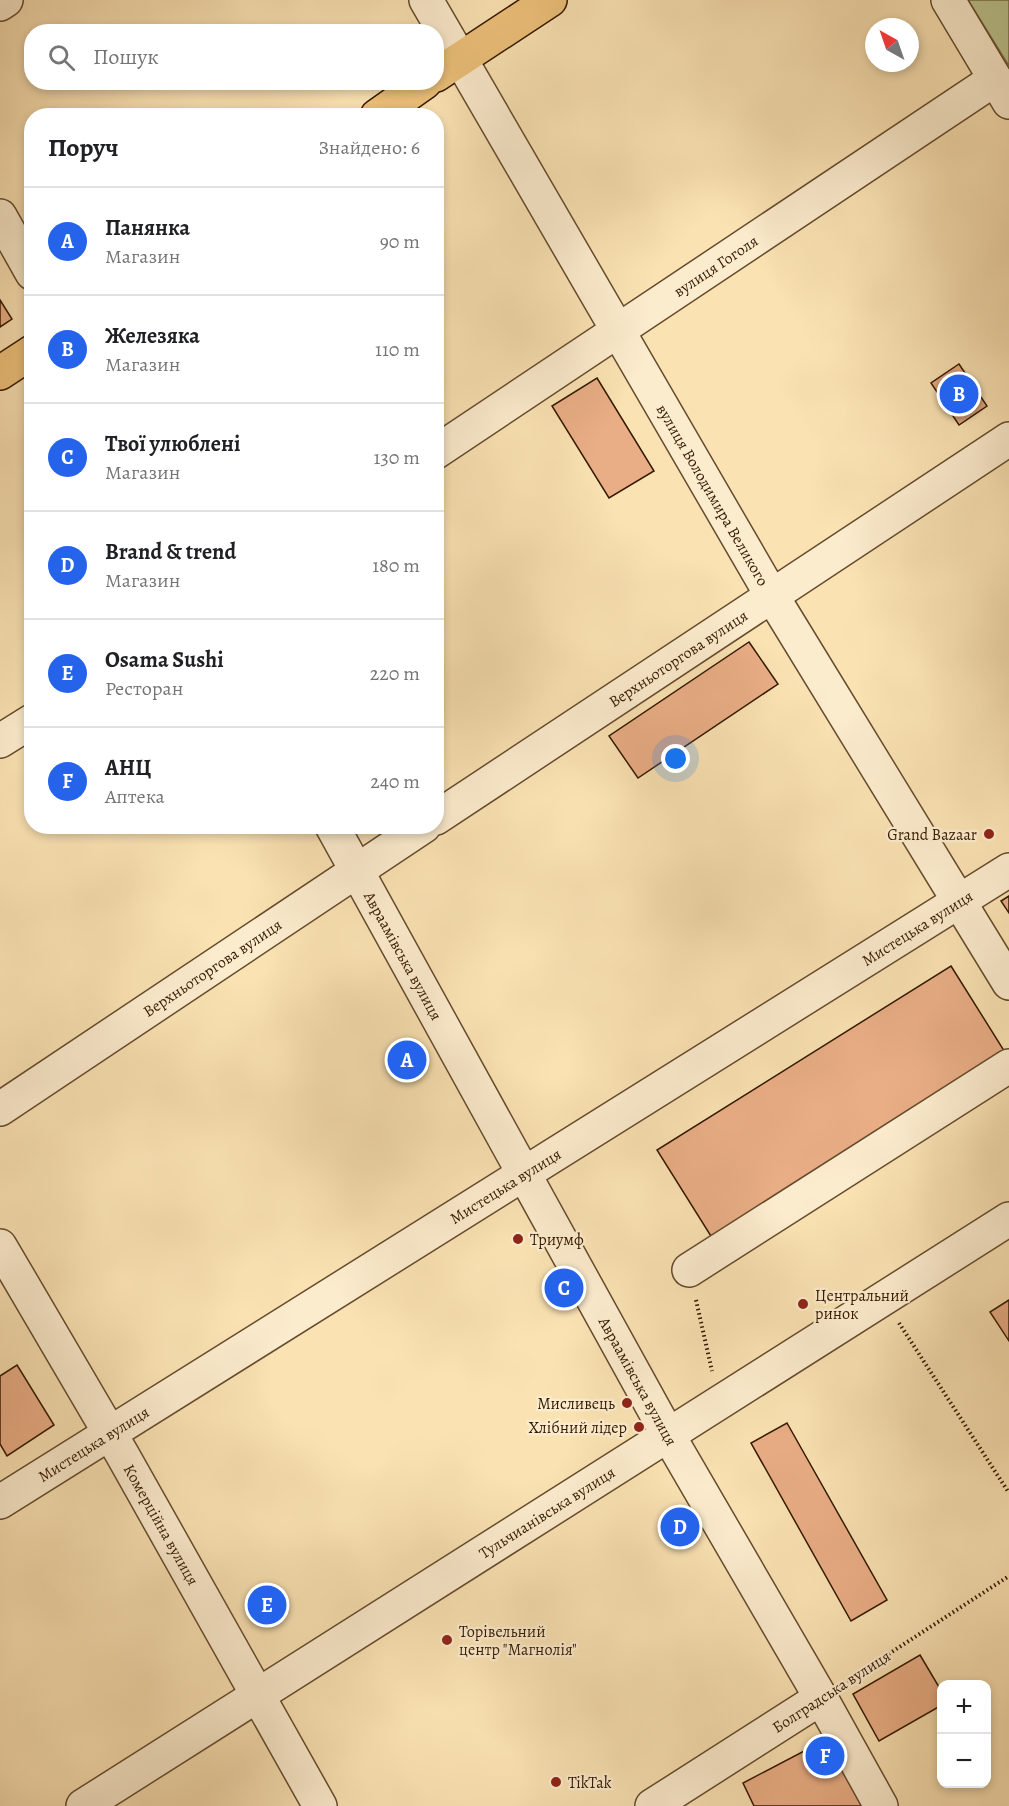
<!DOCTYPE html>
<html lang="uk">
<head>
<meta charset="utf-8">
<style>
	:root { --surface:#fff; --page:#f2f2f2; --text:#202124; --muted:#757577; --line:#e0e0e0; --accent:#2563eb }
	body { margin:0; font-family:Alegreya,serif; background:var(--page); color:var(--text) }
	.controls { position:absolute; right:18px; bottom:18px; display:grid; overflow:hidden; border-radius:12px; box-shadow:0 3px 9px #0003 }
	.controls button { width:54px; height:54px; display:grid; place-items:center; padding:0; border:0; border-bottom:2px solid var(--line); background:var(--surface); color:var(--text); font:30px sans-serif }
	.compass { position:absolute; left:865px; top:18px; width:54px; height:54px; border-radius:50%; background:var(--surface); box-shadow:0 3px 9px #0003; rotate:320deg }
	.you { position:absolute; left:676px; top:759px; width:21px; height:21px; margin:-15px; border:4px solid #fff; border-radius:50%; background:#1a73e8; box-shadow:0 0 0 9px #1a73e833 }
	.badge { display:grid; place-items:center; width:39px; height:39px; border-radius:50%; background:var(--accent); color:#fff; font-size:20px; font-weight:700 }
	.pin { position:absolute; translate:-50% -50%; border:3px solid #fff; box-shadow:0 2px 6px #0006 }
	.list { margin:0; padding:0; list-style:none }
	h2 { display:flex; justify-content:space-between; align-items:center; height:78px; margin:0; padding:0 24px; font-size:26px }
	h2 small { font-size:20px; font-weight:400; color:var(--muted) }
	.list li { display:grid; grid-template-columns:39px 1fr auto; gap:18px; align-items:center; box-sizing:border-box; height:108px; padding:0 24px; border-top:2px solid var(--line) }
	.list b { display:block; font-size:22px; white-space:nowrap }
	.list p { margin:0; font-size:20px; white-space:nowrap; color:var(--muted) }
	.list em { font-size:20px; font-style:normal; color:var(--muted) }
	.icon { flex:none; width:33px; height:33px; fill:none; stroke:currentColor; stroke-width:2; stroke-linecap:round; stroke-linejoin:round }
	.map { position:relative; flex:none; width:1009px; height:1806px; overflow:hidden }
	.search { position:absolute; background:var(--surface); box-shadow:0 3px 9px #0003; left:24px; top:24px; width:420px; height:66px; display:flex; align-items:center; gap:15px; box-sizing:border-box; padding:0 21px; border-radius:24px; color:var(--muted); font-size:22px }
	.panel { position:absolute; background:var(--surface); box-shadow:0 3px 9px #0003; left:24px; top:108px; width:420px; height:726px; border-radius:24px }
	.map>svg:first-child { display:block }
</style>
</head>
<body>
<div class="map">
<svg width="1009" height="1806" viewBox="0 0 1009 1806">
	<rect width="100%" height="100%" fill="#fae2b3"/>
	<filter id="stains"><feTurbulence type="fractalNoise" baseFrequency=".00333" numOctaves="4"/><feColorMatrix values="0 0 0 0 .2 0 0 0 0 .09 0 0 0 0 .02 0 0 0 .5 -.17"/></filter>
	<radialGradient id="worn" r=".72"><stop offset=".6" stop-color="#630" stop-opacity="0"/><stop offset="1" stop-color="#630" stop-opacity=".3"/></radialGradient>
	<path fill="#bbc48f" stroke="#776e48" stroke-width="1.5" d="M968 0H1009V66Z"/>
	<g fill="#eaae86" stroke="#331900" stroke-width="1.5">
		<path d="M0 300 12 319 0 327Z"/>
		<path d="M959 364 987 406 959 425 931 383Z"/>
		<path d="M597 378 654 471 609 498 552 406Z"/>
		<path d="M749 642 778 684 638 778 609 736Z"/>
		<path d="M1009 896V913L1001 901Z"/>
		<path d="M951 966 1008 1057 714 1241 657 1150Z"/>
		<path d="M1009 1300V1341L990 1312Z"/>
		<path d="M17 1365 54 1425 7 1456 0 1444V1376Z"/>
		<path d="M787 1423 887 1600 851 1621 751 1443Z"/>
		<path d="M920 1655 942 1692V1705L879 1741 853 1694Z"/>
		<path d="M827 1739 863 1806H754L743 1783Z"/>
	</g>
	<g fill="none" stroke-linecap="round" stroke-linejoin="round">
		<defs>
			<g id="minor">
				<path id="s1" d="M426 0 772 596 1009 983"/>
				<path d="M948 0 1009 102"/>
				<path d="M0 4 6 0"/>
				<path d="M0 216 32 273"/>
				<path id="s2" d="M436 452 995 79"/>
				<path d="M0 741 32 721"/>
				<path id="s3" d="M436 818 1009 439"/>
				<path id="s4" d="M332 826 667 1433 821 1698 881 1806"/>
				<path id="s5" d="M0 1109 424 826"/>
				<path id="s6" d="M0 1246 122 1454 320 1806"/>
				<path d="M689 1270 1009 1066"/>
				<path id="s7" d="M0 1502 1009 870"/>
				<path id="s8" d="M83 1806 1009 1219"/>
				<path d="M652 1806 821 1698"/>
			</g>
			<g id="major">
				<path d="M436 75 550 0"/>
				<path d="M377 116 425 82"/>
				<path d="M0 373 32 352"/>
			</g>
		</defs>
		<use href="#minor" stroke="#654b2d" stroke-width="36"/>
		<use href="#major" stroke="#331900" stroke-width="36"/>
		<g stroke="#331900" stroke-width="4" stroke-dasharray="1.5 3" stroke-linecap="butt">
			<path d="M696 1300 712 1371"/>
			<path d="M899 1323 1009 1493"/>
			<path d="M847 1681 1009 1576"/>
		</g>
		<use href="#minor" stroke="#fcecce" stroke-width="33"/>
		<use href="#major" stroke="#edc17a" stroke-width="33"/>
	</g>
	<g fill="#8f2418" stroke="#fcecce" stroke-width="2">
		<circle cx="989" cy="834" r="6"/>
		<circle cx="518" cy="1239" r="6"/>
		<circle cx="803" cy="1304" r="6"/>
		<circle cx="627" cy="1403" r="6"/>
		<circle cx="639" cy="1427" r="6"/>
		<circle cx="447" cy="1640" r="6"/>
		<circle cx="556" cy="1782" r="6"/>
	</g>
	<g text-anchor="middle" stroke-width="4.5" stroke-linejoin="round" paint-order="stroke">
		<g font-size="16" fill="#331900" stroke="#fcecce">
			<text dy="6" stroke="none"><textPath href="#s2" startOffset="336">вулиця Гоголя</textPath></text>
			<text dy="6" stroke="none"><textPath href="#s1" startOffset="572">вулиця Володимира Великого</textPath></text>
			<text dy="6" stroke="none"><textPath href="#s3" startOffset="290">Верхньоторгова вулиця</textPath></text>
			<text dy="6" stroke="none"><textPath href="#s7" startOffset="1082">Мистецька вулиця</textPath></text>
			<text dy="6" stroke="none"><textPath href="#s4" startOffset="148">Авраамівська вулиця</textPath></text>
			<text dy="6" stroke="none"><textPath href="#s5" startOffset="255">Верхньоторгова вулиця</textPath></text>
			<text dy="6" stroke="none"><textPath href="#s7" startOffset="596">Мистецька вулиця</textPath></text>
			<text dy="6" stroke="none"><textPath href="#s4" startOffset="634">Авраамівська вулиця</textPath></text>
			<text dy="6" stroke="none"><textPath href="#s7" startOffset="110">Мистецька вулиця</textPath></text>
			<text dy="6" stroke="none"><textPath href="#s8" startOffset="549">Тульчианівська вулиця</textPath></text>
			<text dy="6" stroke="none"><textPath href="#s6" startOffset="322">Комерційна вулиця</textPath></text>
			<text transform="translate(831 1691) rotate(-33)" y="6">Болградська вулиця</text>
		</g>
		<g font-size="16" fill="#331900" stroke="#fcecce" text-anchor="start">
			<text x="977" y="840" text-anchor="end">Grand Bazaar</text>
			<text x="530" y="1245">Триумф</text>
			<text x="815" y="1301">Центральний<tspan x="815" dy="18">ринок</tspan></text>
			<text x="615" y="1409" text-anchor="end">Мисливець</text>
			<text x="627" y="1433" text-anchor="end">Хлібний лідер</text>
			<text x="459" y="1637">Торівeльний<tspan x="459" dy="18">центр "Магнолія"</tspan></text>
			<text x="568" y="1788">TikTak</text>
		</g>
	</g>
	<rect width="100%" height="100%" filter="url(#stains)"/>
	<rect width="100%" height="100%" fill="url(#worn)"/>
</svg>
<div class="controls">
<button>+</button>
<button>−</button>
</div>
<svg class="compass" viewBox="-18 -18 36 36"><path d="M0-13l5 13h-10z" fill="#e53935"/><path d="M0 13l5-13h-10z" fill="#757577"/></svg>
<div class="you"></div>
<div class="pin badge" style="left:407px;top:1060px">A</div>
<div class="pin badge" style="left:959px;top:394px">B</div>
<div class="pin badge" style="left:564px;top:1288px">C</div>
<div class="pin badge" style="left:680px;top:1527px">D</div>
<div class="pin badge" style="left:267px;top:1605px">E</div>
<div class="pin badge" style="left:825px;top:1756px">F</div>
<div class="search"><svg class="icon" aria-label="search" viewBox="0 0 24 24"><circle cx="10" cy="10" r="6"/><path d="M15 15l6 6"/></svg>Пошук</div>
<section class="panel">
<h2>Поруч<small>Знайдено: 6</small></h2>
<ul class="list">
<li><span class="badge">A</span><div><b>Панянка</b><p>Магазин</p></div><em>90 m</em></li>
<li><span class="badge">B</span><div><b>Железяка</b><p>Магазин</p></div><em>110 m</em></li>
<li><span class="badge">C</span><div><b>Твої улюблені</b><p>Магазин</p></div><em>130 m</em></li>
<li><span class="badge">D</span><div><b>Brand &amp; trend</b><p>Магазин</p></div><em>180 m</em></li>
<li><span class="badge">E</span><div><b>Osama Sushi</b><p>Ресторан</p></div><em>220 m</em></li>
<li><span class="badge">F</span><div><b>АНЦ</b><p>Аптека</p></div><em>240 m</em></li>
</ul>
</section>
</div>
</body>
</html>
